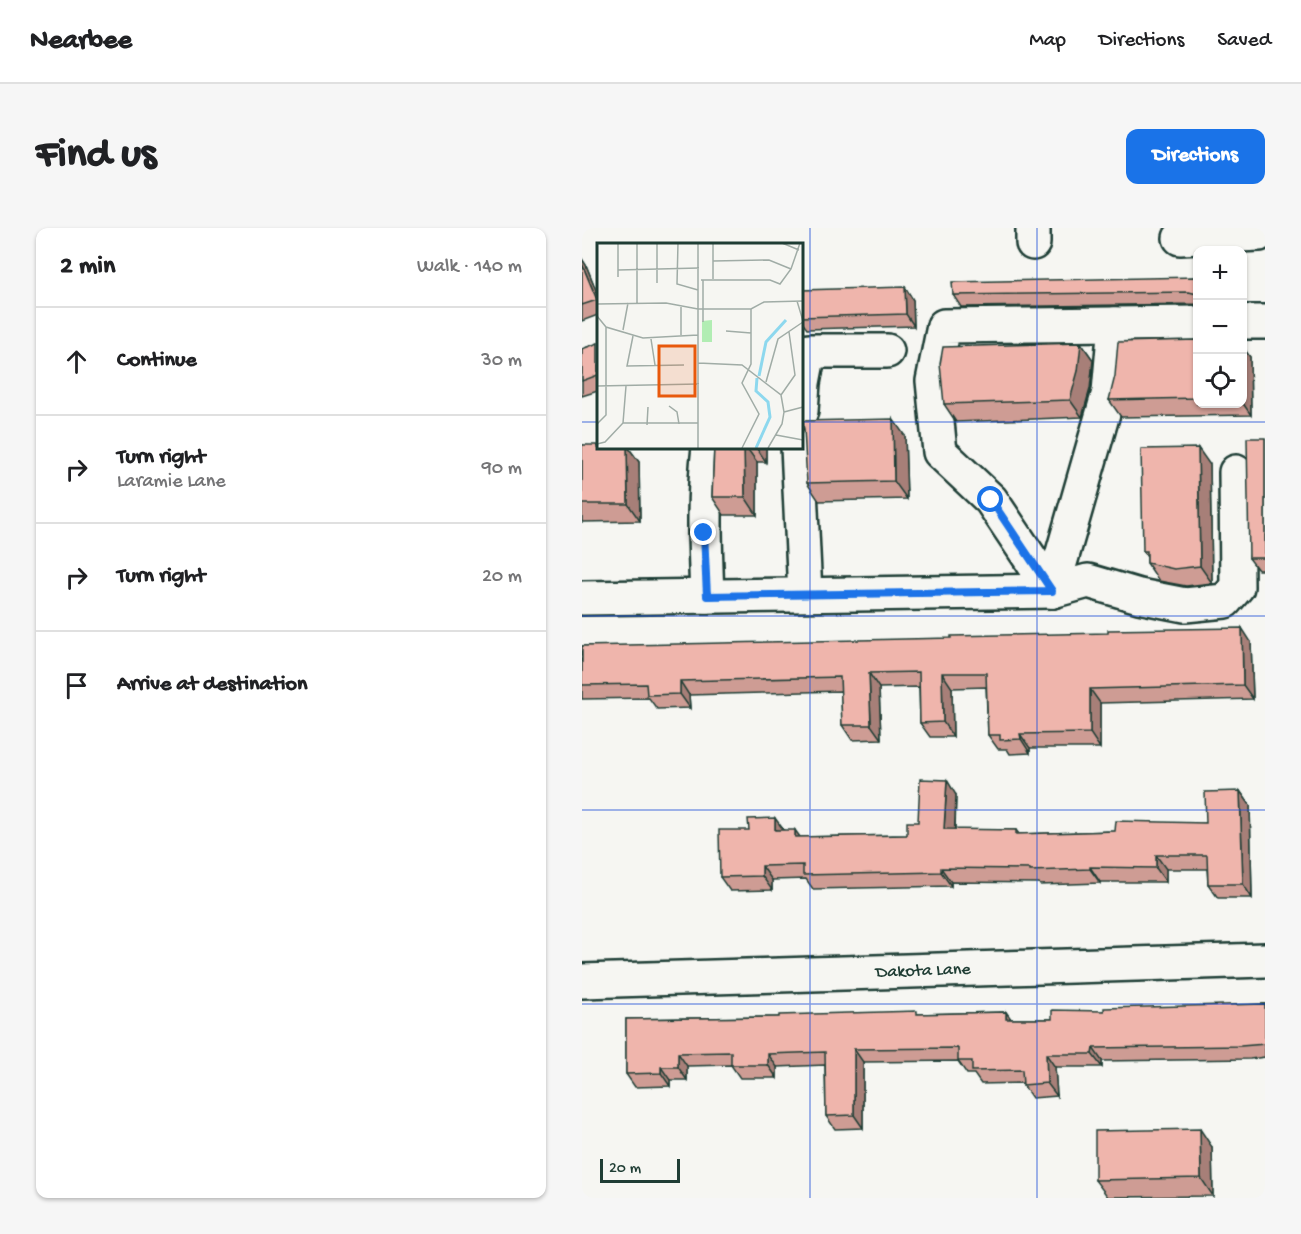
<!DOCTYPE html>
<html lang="en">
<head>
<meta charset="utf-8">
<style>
	:root { --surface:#fff; --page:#f6f6f6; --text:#202124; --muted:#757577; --line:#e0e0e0; --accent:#1a73e8 }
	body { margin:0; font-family:"Gochi Hand",sans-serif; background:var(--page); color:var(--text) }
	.controls { position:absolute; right:18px; top:18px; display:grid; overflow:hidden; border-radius:12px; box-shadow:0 2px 4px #0004 }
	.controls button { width:54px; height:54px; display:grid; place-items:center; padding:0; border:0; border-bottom:2px solid var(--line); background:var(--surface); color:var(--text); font:30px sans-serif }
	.scale { position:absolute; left:18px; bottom:15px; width:80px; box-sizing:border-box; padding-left:6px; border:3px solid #1f3d34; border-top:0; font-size:16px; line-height:21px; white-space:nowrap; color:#1f3d34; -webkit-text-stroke:4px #f6f6f2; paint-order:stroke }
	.stop { position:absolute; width:18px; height:18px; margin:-14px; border:4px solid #1a73e8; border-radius:50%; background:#fff }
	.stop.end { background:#1a73e8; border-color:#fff; box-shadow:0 2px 6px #0008 }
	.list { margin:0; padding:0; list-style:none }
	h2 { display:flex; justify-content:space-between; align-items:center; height:78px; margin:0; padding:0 24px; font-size:26px }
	h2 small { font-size:20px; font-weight:400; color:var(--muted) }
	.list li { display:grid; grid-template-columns:39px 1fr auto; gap:18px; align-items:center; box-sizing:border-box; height:108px; padding:0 24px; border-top:2px solid var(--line) }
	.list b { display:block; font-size:22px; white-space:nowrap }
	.list p { margin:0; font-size:20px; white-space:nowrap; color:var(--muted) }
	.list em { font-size:20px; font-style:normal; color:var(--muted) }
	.icon { flex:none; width:33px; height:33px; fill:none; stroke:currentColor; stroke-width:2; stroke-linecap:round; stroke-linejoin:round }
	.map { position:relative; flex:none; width:683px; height:970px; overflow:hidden; border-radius:12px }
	header { display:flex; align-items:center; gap:36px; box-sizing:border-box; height:84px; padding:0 30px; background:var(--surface); border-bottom:2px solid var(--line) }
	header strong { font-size:28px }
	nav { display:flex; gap:33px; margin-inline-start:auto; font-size:21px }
	.intro { display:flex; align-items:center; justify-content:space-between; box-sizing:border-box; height:144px; padding:0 36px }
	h1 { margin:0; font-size:42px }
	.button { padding:15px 27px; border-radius:12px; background:var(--accent); color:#fff; font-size:21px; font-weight:700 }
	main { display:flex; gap:36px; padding:0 36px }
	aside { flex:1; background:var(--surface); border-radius:12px; box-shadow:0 2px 4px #0004 }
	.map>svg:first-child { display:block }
</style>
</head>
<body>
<header>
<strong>Nearbee</strong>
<nav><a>Map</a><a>Directions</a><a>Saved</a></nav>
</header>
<div class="intro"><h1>Find us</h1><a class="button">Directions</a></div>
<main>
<aside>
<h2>2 min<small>Walk · 140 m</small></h2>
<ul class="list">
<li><svg class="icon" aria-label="ahead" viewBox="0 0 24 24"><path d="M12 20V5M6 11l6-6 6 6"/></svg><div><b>Continue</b></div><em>30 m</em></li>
<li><svg class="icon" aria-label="right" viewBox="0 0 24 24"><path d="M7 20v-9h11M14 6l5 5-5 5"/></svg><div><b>Turn right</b><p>Laramie Lane</p></div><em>90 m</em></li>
<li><svg class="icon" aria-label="right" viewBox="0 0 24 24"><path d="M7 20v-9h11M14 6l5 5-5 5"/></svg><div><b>Turn right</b></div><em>20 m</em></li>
<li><svg class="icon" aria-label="arrive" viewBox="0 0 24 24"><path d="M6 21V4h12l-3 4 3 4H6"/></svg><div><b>Arrive at destination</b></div></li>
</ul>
</aside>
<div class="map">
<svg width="683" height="970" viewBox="0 0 683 970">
	<rect width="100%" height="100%" fill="#f6f6f2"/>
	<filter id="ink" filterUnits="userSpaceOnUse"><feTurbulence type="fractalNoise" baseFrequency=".0167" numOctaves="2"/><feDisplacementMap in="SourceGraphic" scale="12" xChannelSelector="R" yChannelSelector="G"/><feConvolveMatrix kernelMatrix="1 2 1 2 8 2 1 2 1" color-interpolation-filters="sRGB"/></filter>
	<g filter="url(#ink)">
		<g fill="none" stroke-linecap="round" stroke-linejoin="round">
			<defs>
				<g id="minor">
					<path d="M451 0V15"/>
					<path d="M598 10 677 6 679 0"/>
					<path d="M660 94H683"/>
					<path d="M219 183 221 155 227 123H305"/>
					<path d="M216 219 223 366"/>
					<path d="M470 363 409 272 358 224 351 153 362 98 533 96"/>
					<path d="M470 363 527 164 533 96 616 95"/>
					<path d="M125 368C123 318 121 269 127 219"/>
					<path d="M0 370 470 363 506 353 557 368 603 377 643 373 655 359 654 244"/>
					<path d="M0 753 683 732"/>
				</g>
			</defs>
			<use href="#minor" stroke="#1f3d34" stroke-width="38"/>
			<use href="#minor" stroke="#f6f6f2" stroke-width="33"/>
		</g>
		<g fill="#ce9c94" stroke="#1f3d34" stroke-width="1.5">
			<path d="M0 31 4 37 16 67V87L0 93Z"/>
			<path d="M615 49V76L379 79 371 67Z"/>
			<path d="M323 59 331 72 332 98 225 101 219 93V89Z"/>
			<path d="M615 112V176H660V118L668 129 669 187 539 189 527 172Z"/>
			<path d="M16 115V163L0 168V121Z"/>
			<path d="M499 115 511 132 508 161 500 189 374 194 362 176Z"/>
			<path d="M323 208 325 271 237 273 225 255Z"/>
			<path d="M683 210V342H676L667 330Z"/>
			<path d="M0 217 16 219H46L57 234 58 293 0 294Z"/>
			<path d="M132 219H184V234H175V287H142L130 269Z"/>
			<path d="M628 237 630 355 604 358 577 353 565 335V328L561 323Z"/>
			<path d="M669 414 671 471 518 475V520H448V525L428 526 425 521H416L406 507 404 459 370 460 371 509H348L338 495 337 459 297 460 299 511 270 512 260 497 259 463 107 467 108 480 75 481 67 470 0 471V418Z"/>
			<path d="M658 563 668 577 670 670H636L626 656 625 641H584V654H518V655L458 657 457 655 369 654V658L231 661 224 651 190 652V662L148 663 138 649 201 602 218 609 325 607 336 594 374 567 373 602H434L437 606 533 603 624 595Z"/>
			<path d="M683 776V829L668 831 520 833V839H473L475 868 450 870 441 857V855L399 856 392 846H385L376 833 281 834V900L253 901 244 888 243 837 195 839V850H158L149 837 105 838V852H88V858L53 859 44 846V791L197 789 424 784 429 791H470L522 783Z"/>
			<path d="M630 919 631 968 526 969 513 952Z"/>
		</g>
		<g fill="#a77f78" stroke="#1f3d34" stroke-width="1.5">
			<path d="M0 31 4 37 16 67V74L0 36Z"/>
			<path d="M323 59 331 72 332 98 324 86Z"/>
			<path d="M499 115 511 132 508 161 500 189 488 172Z"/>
			<path d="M660 118 668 129 669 187 660 174Z"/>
			<path d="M311 191 323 208 325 271 312 253Z"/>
			<path d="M45 219H46L57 234 58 293 46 276Z"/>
			<path d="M162 219H164L175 234V287L163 269Z"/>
			<path d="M174 219H184V234Z"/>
			<path d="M616 220 628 237 630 355 618 338Z"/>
			<path d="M660 400 669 414 671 471 661 457Z"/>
			<path d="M287 445 297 460 299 511 289 497Z"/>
			<path d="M360 445 370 460 371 509 361 494Z"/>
			<path d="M98 453 107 467 108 480 98 466Z"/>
			<path d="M508 461 518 475V520L508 505Z"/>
			<path d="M438 506 448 520V525L439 511Z"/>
			<path d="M365 552 374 567 372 615 362 601Z"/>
			<path d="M658 563 668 577 670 670 661 656Z"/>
			<path d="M193 590 203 604 193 602Z"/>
			<path d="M213 602 223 616 213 609Z"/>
			<path d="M574 627 584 641V654L574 640Z"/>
			<path d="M180 638 190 652V662L180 648Z"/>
			<path d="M508 639 518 654V655L508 641Z"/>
			<path d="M359 640 369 654V658L359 644Z"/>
			<path d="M424 784 433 797 424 791Z"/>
			<path d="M511 820 520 833V839L510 826Z"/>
			<path d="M272 821 281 834V900L272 887Z"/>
			<path d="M96 825 105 838V852L96 839Z"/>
			<path d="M186 826 195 839V850L186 837Z"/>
			<path d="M464 826 473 839 475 868 465 855Z"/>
			<path d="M79 839 88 852V858L79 845Z"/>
			<path d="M618 901 630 919 631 968 619 950Z"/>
		</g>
		<g fill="#efb5ac" stroke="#1f3d34" stroke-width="1.5">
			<path d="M0 36 15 72 0 77Z"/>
			<path d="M615 49V66L607 64 371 67 370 54Z"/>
			<path d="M323 59 324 86 219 89V62Z"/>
			<path d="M615 112V170L527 172 533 148 536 114Z"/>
			<path d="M16 115V147L0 153V121Z"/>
			<path d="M499 115 496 143 488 172 362 176 358 136 361 119Z"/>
			<path d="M311 191 312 253 225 255 222 201 220 193Z"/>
			<path d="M665 210H683V330H667Z"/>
			<path d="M0 217H16V219H45L46 276H0Z"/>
			<path d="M132 219H162L163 269H130Z"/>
			<path d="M616 220 618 338 592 341 565 335V323H561L559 221Z"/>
			<path d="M660 400 661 457 508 461V505L438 506 439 511 418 512V507H406L404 445H360L361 494 338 495 337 444 287 445 289 497H260L258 449 98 453V466L65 467 64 456 0 457V418L369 410V408L526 405V402Z"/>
			<path d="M338 551 365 552 362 601 434 602V606L533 603 534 593 624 595 623 564 658 563 661 656H626L625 627H574V640L508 639V641L448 643V641L359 640V644L221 647V637L180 638V648L138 649 137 602H167L166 591 193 590V602H213V609L325 607V594H336Z"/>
			<path d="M683 776V816L659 818 511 820 510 826H464L465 855 441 857 440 842 390 843V833H376V820L272 821V887L244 888 243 824 186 826V837H149V824L96 825V839H79V845L44 846V791L197 789V787L335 783V786L424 784V791H470V782L522 783V780Z"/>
			<path d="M618 901 619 950 513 952V903Z"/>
		</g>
	</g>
	<g fill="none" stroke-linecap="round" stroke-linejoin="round" filter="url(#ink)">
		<path stroke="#1a73e8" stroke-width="8" d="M122 305 125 368 470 363 409 272"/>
	</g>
	<path fill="none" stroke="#1d4ed8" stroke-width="1.5" stroke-opacity="0.55" d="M228 0V970M455 0V970M0 194H16M219 194H683M0 388H683M0 582H683M0 776H683"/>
	<g text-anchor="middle" stroke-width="4.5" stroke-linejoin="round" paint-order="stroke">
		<g font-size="18" fill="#1f3d34" stroke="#f6f6f2">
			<text transform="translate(341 741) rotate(-2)" y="6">Dakota Lane</text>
		</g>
	</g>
	<g transform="translate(15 15)">
		<rect width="206" height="206" fill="#f6f6f2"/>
		<path d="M115 77V99H105V78Z" fill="#b1edb3"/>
		<path fill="none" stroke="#8dd8ee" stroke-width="3" d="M162 133 169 99 189 77M159 205 173 174 171 159 159 148 160 135"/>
		<path fill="none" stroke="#a0aca6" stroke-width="1.5" d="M60 0V40M81 0 80 41 101 47M101 0V205M116 0V36M185 0 202 7M116 18 172 17 194 26M21 27 102 25M21 34V0M104 37H173L183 41 194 26 203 0M106 37V79M200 58 206 78M40 60V0M0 61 69 60 101 66H154L167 59 206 58M84 64V92M0 73 9 84 46 95 101 92M26 87 31 60M129 88 154 90M36 93 30 123 87 122M54 96 58 122M101 120 145 122 184 152 187 169 185 181 171 205M169 139 181 96 206 79M0 143 102 141M184 152 198 132 192 89M72 163 80 169 82 181M187 169 206 164M26 180H101M0 181 9 172V84M50 182 51 164M179 192 206 197M0 201 8 199 26 180 29 143M145 205 162 171 145 140 154 121V66"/>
		<path fill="#e8590c" fill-opacity="0.15" stroke="#e8590c" stroke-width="3" d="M62 103H98V153H62Z"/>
		<rect width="206" height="206" fill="none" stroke="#1f3d34" stroke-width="3"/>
	</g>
</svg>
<div class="controls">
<button>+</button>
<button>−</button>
<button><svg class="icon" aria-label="locate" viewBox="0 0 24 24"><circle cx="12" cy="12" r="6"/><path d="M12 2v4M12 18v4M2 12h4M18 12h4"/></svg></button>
</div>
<div class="scale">20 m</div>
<div class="stop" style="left:409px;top:272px"></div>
<div class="stop end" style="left:122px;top:305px"></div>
</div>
</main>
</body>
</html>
